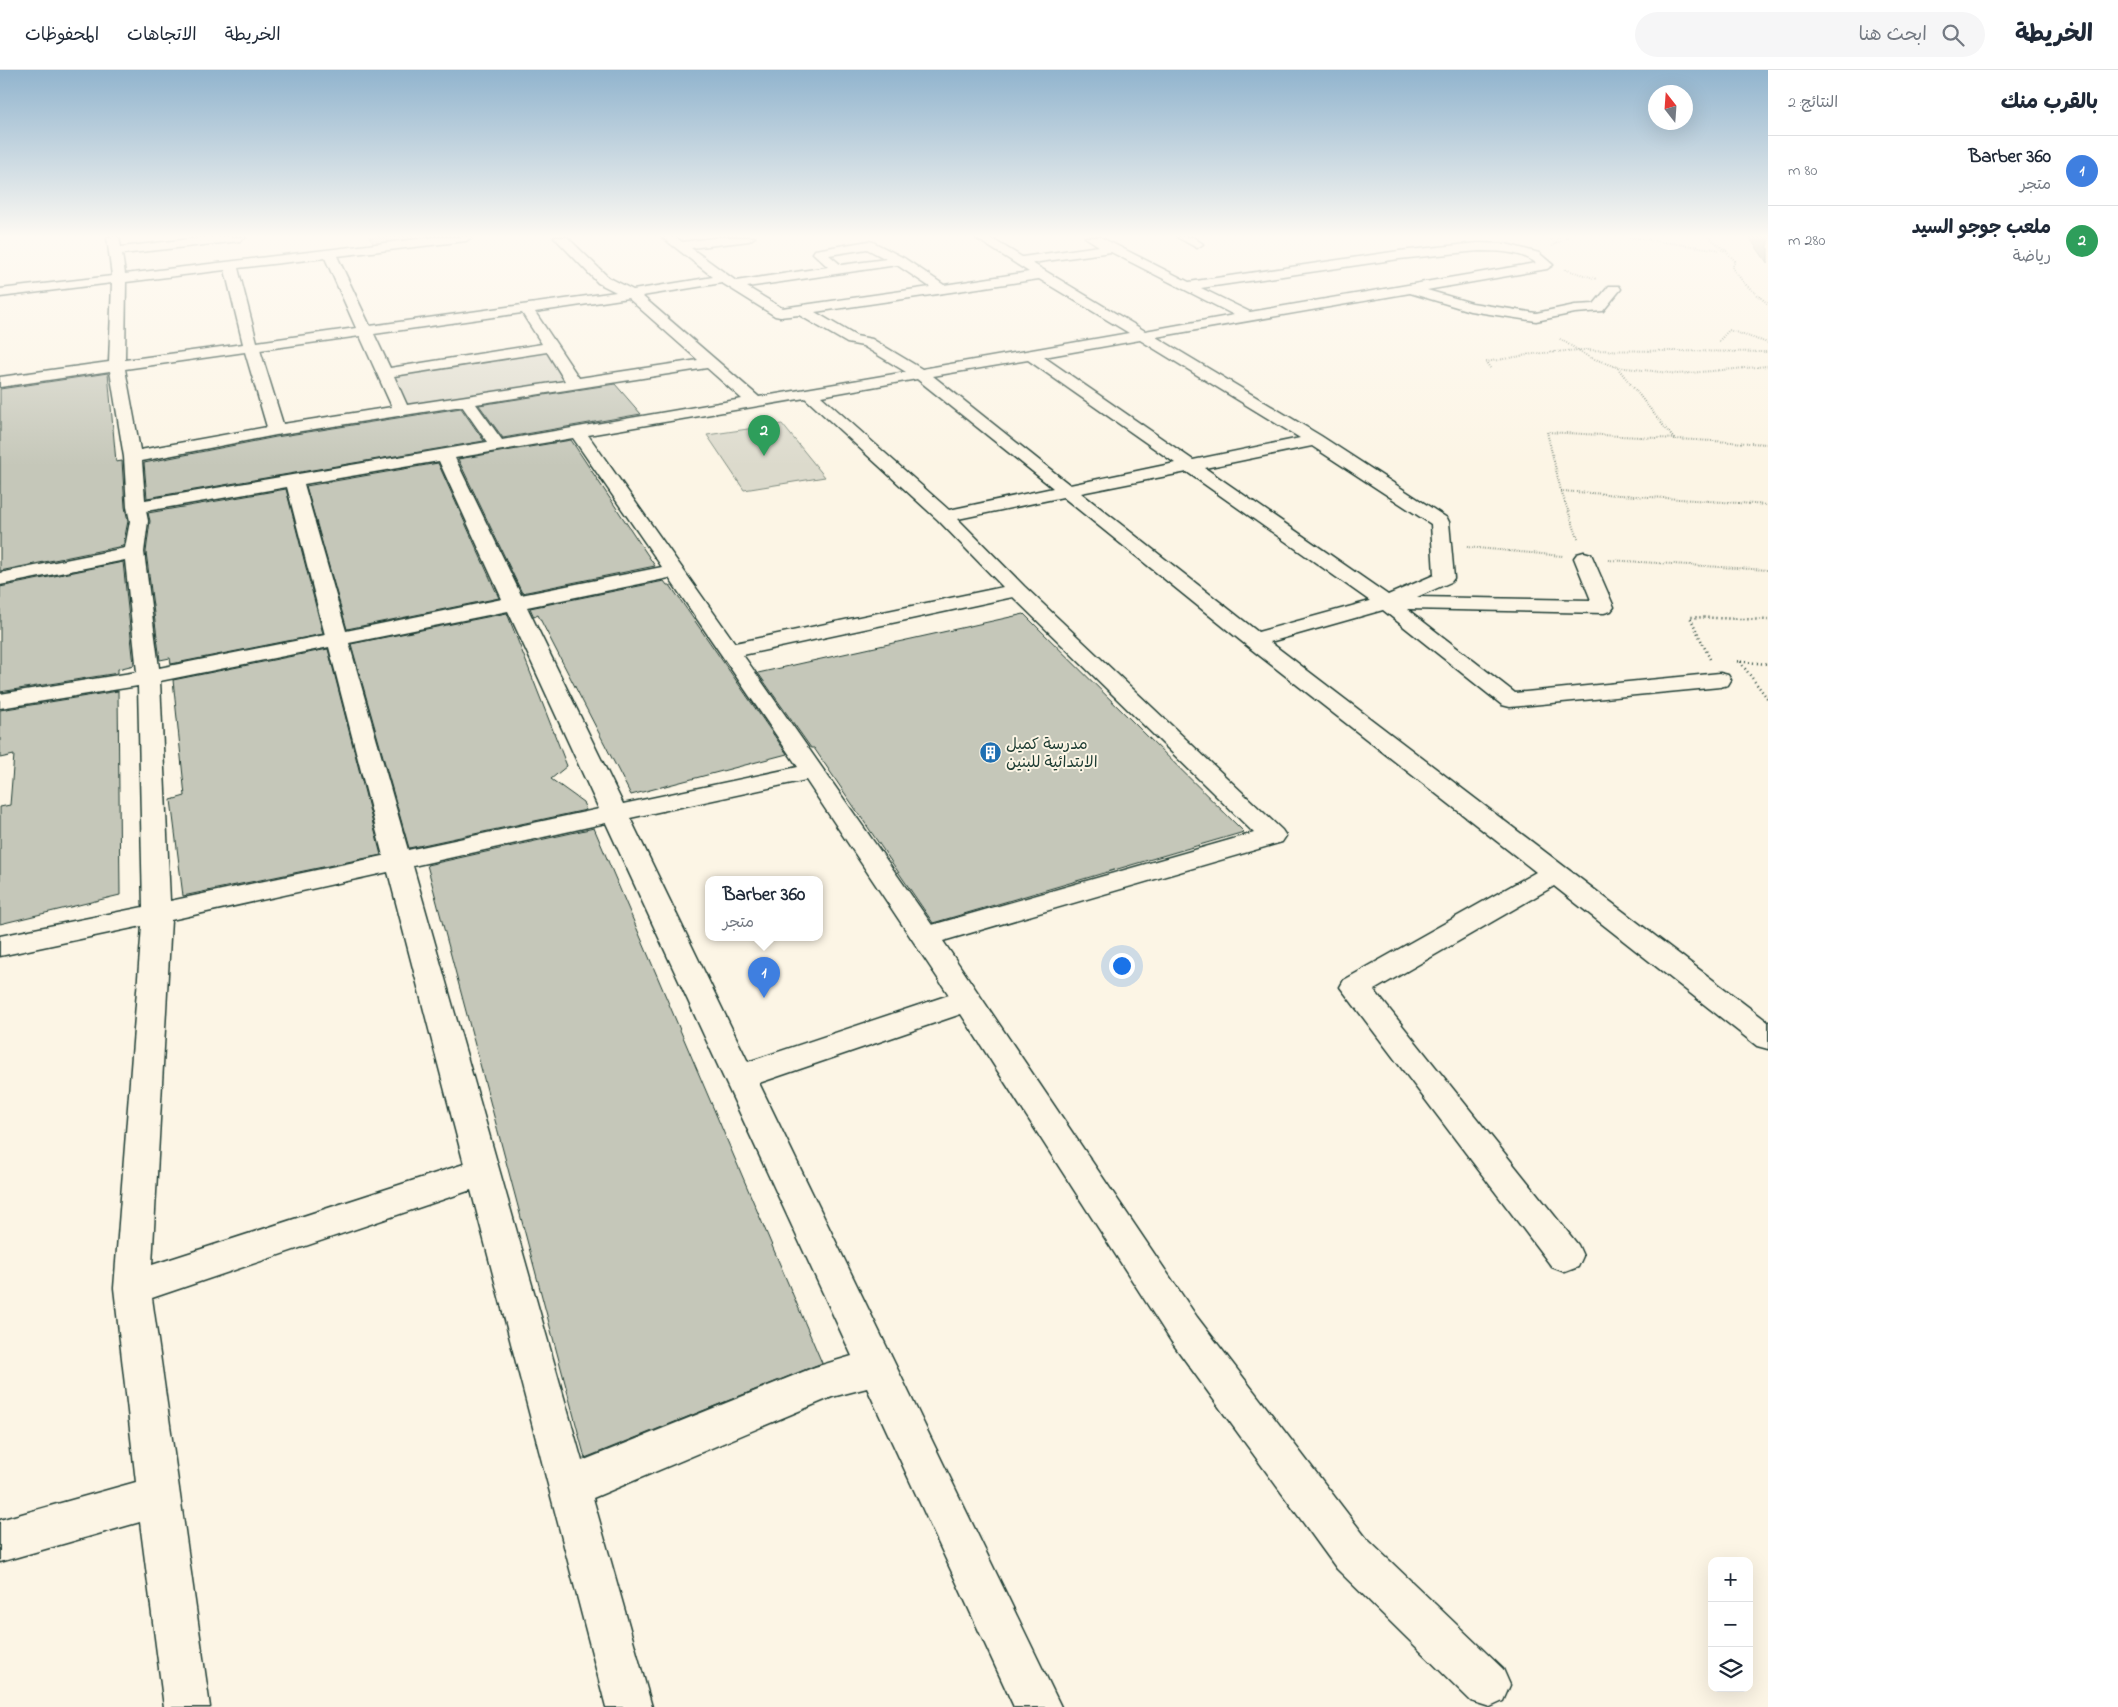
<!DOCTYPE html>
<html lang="ar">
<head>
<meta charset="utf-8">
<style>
	:root { --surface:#fff; --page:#f6f6f7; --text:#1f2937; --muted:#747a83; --line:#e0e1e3; --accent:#1a73e8 }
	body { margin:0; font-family:"Indie Flower","Playpen Sans Arabic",sans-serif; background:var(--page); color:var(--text); direction:rtl }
	.controls { position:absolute; right:15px; bottom:15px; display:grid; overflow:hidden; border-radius:10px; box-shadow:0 5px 20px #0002 }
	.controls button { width:45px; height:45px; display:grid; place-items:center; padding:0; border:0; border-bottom:1px solid var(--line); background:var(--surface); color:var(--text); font:25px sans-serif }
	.compass { position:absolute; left:1648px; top:15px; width:45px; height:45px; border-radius:50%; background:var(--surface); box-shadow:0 5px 20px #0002; rotate:343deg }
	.you { position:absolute; left:1121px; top:895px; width:18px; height:18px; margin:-12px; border:4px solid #fff; border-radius:50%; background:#1a73e8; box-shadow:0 0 0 8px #1a73e833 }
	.badge { display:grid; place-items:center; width:32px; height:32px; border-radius:50%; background:var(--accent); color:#fff; font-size:16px; font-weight:700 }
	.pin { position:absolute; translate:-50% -41px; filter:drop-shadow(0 1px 2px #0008) }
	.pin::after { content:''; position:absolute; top:26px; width:18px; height:15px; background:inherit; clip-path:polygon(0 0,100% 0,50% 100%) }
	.popup { position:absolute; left:705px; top:806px; width:118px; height:65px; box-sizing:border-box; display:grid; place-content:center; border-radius:10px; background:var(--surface); filter:drop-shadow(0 1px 4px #0005); font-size:16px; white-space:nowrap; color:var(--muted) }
	.popup b { font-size:19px; color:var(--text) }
	.popup::after { content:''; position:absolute; left:50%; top:100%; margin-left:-10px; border:10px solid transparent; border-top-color:var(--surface) }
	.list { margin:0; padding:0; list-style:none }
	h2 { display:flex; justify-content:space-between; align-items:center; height:65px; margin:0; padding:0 20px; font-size:21px }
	h2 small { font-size:16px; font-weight:400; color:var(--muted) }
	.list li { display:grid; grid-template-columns:32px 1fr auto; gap:15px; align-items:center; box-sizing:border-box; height:70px; padding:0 20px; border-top:1px solid var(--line) }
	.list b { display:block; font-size:19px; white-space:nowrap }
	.list p { margin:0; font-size:16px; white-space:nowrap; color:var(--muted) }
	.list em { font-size:16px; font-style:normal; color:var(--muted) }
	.icon { flex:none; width:28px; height:28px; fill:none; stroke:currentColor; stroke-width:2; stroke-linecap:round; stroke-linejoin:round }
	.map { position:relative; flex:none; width:1768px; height:1637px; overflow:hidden; direction:ltr }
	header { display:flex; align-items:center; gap:30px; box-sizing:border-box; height:70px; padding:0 25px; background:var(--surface); border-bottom:1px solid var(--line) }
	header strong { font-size:24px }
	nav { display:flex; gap:28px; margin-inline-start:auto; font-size:18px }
	.search { width:350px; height:45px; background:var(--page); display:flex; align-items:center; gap:12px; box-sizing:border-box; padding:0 18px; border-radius:28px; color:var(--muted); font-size:19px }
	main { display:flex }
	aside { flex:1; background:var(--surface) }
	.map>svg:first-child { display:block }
</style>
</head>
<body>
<header>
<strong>الخريطة</strong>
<div class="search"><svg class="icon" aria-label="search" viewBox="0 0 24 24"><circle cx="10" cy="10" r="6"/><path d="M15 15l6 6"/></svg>ابحث هنا</div>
<nav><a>الخريطة</a><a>الاتجاهات</a><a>المحفوظات</a></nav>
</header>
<main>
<aside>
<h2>بالقرب منك<small>النتائج: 2</small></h2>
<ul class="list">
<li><span class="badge" style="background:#3f7fe0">1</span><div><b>Barber 360</b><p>متجر</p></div><em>80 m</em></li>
<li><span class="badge" style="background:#2e9e5b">2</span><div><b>ملعب جوجو السيد</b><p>رياضة</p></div><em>280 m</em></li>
</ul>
</aside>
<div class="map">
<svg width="1768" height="1637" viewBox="0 0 1768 1637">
	<rect width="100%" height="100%" fill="#fcf5e5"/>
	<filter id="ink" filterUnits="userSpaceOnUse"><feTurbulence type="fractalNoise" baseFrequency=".02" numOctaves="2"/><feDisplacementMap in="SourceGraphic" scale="10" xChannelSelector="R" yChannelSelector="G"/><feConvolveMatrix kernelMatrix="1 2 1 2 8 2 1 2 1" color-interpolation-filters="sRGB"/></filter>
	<g filter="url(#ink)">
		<g fill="#dcdacc" stroke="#7e8c80">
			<path d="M369 167H466L376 178Z"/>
			<path d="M551 277 575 314 402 341 385 303Z"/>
			<path d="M782 354 825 407 744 420 707 365Z"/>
		</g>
		<path fill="#aeb3a7" stroke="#758479" d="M1749 167H1768V194Z"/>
		<g fill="#c5c7b9" stroke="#1f3d34">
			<path d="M108 303 116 392 122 391 125 437 128 451 123 476 0 501V319Z"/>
			<path d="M615 314 641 344 503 368 479 335Z"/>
			<path d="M461 338 484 371 147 428 144 393 276 367Z"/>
			<path d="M571 370 655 496 522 523 458 389Z"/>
			<path d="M438 393 499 528 347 559 306 416Z"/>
			<path d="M286 419 323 564 171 594 170 588 160 590 146 482 150 451 148 443Z"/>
			<path d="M123 492 134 595 118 599V603L0 622V517Z"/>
			<path d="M664 511 667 515H670L787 684 631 725 538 545 534 547 530 538Z"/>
			<path d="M507 543 567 696 551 709 583 732 586 740 409 778 351 574Z"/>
			<path d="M1024 544 1244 762 933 853 814 678H811L758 603Z"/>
			<path d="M328 579 381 785 183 826 171 730 185 726 173 610Z"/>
			<path d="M118 621 120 825 0 854V737L10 735 14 685 0 688V640Z"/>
			<path d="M594 758 822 1293 585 1388 427 795Z"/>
		</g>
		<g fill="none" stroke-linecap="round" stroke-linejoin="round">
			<defs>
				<g id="minor">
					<path d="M107 167H119L121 177 207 167H246L240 171 122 184 125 204 435 167H472L466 171 337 186 370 256 616 222 598 213 554 167H567L608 207 633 220 713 207 662 167H676L682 172 721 167H755L749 171 691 178 736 211 828 197 813 183 815 180 869 171 873 172 904 188 944 215 1029 202 974 167H989L1022 187 1099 176 1085 167H1100L1189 212 1399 181 1478 173 1506 174 1539 183 1553 195 1547 199 1427 220 1472 233 1536 243 1575 235 1594 234 1609 216H1619L1621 219 1603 241 1575 243 1536 251 1470 241 1410 223 1156 267 1321 366 1447 448 1449 452 1454 508 1451 512 1417 527 1591 530 1574 488 1577 484 1584 482 1591 484 1614 537 1611 541 1604 543 1407 539 1515 623 1720 603 1728 605 1731 610 1728 615 1720 617 1510 637 1502 635 1383 540 1270 572 1768 952V979L1757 976 1554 816 1374 920 1578 1175 1583 1186 1578 1197 1565 1202 1552 1197 1340 917 1344 910 1536 802 1246 575 1063 427 958 449 1024 516 1282 760 1286 766 1282 772 943 871 1197 1247 1367 1469 1503 1599 1510 1615 1503 1631 1490 1637 1471 1631 1337 1499 1171 1271 961 944 759 1013 1061 1637H1014L867 1318 832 1327 593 1428 652 1637H606L471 1120 152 1228 210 1637H164L140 1452 0 1492V1450L136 1412 114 1218 142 856 0 886V866L143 837 138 616 0 638V624L137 602 125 490 0 515V503L125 478 130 451 127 437 124 387 110 301 0 317V307L109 292 112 213 0 227V219L112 206ZM867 179 886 189 841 195 829 185ZM1478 181C1497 181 1520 181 1536 193L1250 242 1201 218 1399 189ZM1111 182 1234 245 1145 261 1032 193ZM325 188 356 258 257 272 238 198ZM897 195 930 217 782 238 747 217ZM225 200 243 274 125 290 126 212ZM1039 209 1129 263 922 299 872 269 856 266 815 242ZM722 213 775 246 780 247 799 245 847 273 863 276 906 302 759 327 642 226ZM628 228 698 290 579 308 535 242ZM522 243 542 274 390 298 374 264ZM360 266 392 337 283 354 260 280ZM1140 270 1300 368 1193 390 1044 287ZM245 282 267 357 140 380 125 299ZM547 282 565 311 407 335 394 306ZM1028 290 1175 393 1070 415 933 306ZM707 298 742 329 502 370 476 334ZM917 309 1053 418 949 440 821 326ZM805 328 938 450 1003 517 735 573 588 365ZM462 336 487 372 145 430 142 391 276 365ZM573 368 662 497 521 525 455 388ZM1312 376 1431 454 1434 505 1388 525 1205 398ZM439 391 502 529 346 561 304 414ZM1187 402 1370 531 1258 562 1081 423ZM287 417 325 565 159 598 144 482 148 451 146 441ZM669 508 798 697 623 734 527 537ZM1013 527 1254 763 932 855 743 585ZM508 541 599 739 408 780 349 573ZM329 577 383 786 170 831 160 611ZM806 710 949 925 748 992 630 748ZM606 753 852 1286 815 1297 582 1391 413 796ZM388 802 464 1094 152 1195 171 850Z"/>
					<path d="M1177 167H1193L1203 174 1197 178Z"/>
				</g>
			</defs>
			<use href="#minor" stroke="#1f3d34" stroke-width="3"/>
			<g stroke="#1f3d34" stroke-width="2" stroke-dasharray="0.5 2" stroke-linecap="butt">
				<path d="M1548 167 1556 174 1559 167"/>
				<path d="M1627 167 1728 181"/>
				<path d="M1709 167 1725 180 1735 191 1732 198 1745 214 1768 234"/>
				<path d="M1552 176 1569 167"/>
				<path d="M1564 199 1597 209"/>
				<path d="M1560 269 1589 287 1617 297"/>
				<path d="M1719 271 1729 260 1768 273"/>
				<path d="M1490 298 1486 292 1533 284 1578 280 1768 282"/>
				<path d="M1674 369 1617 297 1678 304 1768 296"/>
				<path d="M1561 421 1547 362 1768 374"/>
				<path d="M1578 468 1561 421 1768 435"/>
				<path d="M1467 477 1563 486"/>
				<path d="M1609 490 1768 500"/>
			</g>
			<g stroke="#1f3d34" stroke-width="2.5" stroke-dasharray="1 3" stroke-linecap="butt">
				<path d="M1710 589 1690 547 1768 550"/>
				<path d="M1733 591 1768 594"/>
				<path d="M1740 592 1768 629"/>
			</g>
			<use href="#minor" fill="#fcf5e5" fill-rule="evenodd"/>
		</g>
	</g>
	<linearGradient id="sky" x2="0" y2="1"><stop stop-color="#91b4ce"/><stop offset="0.42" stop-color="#fefaf3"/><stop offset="1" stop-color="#fefaf3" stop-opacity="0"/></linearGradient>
	<rect width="1768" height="396" fill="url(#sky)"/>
	<defs>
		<symbol id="building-disc" viewBox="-11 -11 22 22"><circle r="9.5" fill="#1f6fb2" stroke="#fcf5e5"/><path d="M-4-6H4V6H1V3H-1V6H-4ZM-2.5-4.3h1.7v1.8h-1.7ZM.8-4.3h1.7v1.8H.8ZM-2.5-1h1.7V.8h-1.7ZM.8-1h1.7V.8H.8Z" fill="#fff"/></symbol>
	</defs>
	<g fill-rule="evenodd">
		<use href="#building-disc" x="978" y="670" width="25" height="25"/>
	</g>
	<g text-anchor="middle" stroke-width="4" stroke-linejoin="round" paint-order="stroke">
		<g font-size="16" fill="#1f3d34" stroke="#fcf5e5" text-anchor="start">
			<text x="1006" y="679">مدرسة كميل<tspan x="1006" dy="18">الابتدائية للبنين</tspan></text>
		</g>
	</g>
</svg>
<div class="controls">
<button>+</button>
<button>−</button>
<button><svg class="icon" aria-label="layers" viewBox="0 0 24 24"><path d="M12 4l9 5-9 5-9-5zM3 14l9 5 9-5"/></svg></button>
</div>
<svg class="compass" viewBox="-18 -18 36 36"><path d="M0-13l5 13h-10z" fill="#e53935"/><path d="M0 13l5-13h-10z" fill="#747a83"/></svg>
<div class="you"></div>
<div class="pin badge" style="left:764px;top:928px;background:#3f7fe0">1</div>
<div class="popup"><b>Barber 360</b>متجر</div>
<div class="pin badge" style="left:764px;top:386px;background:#2e9e5b">2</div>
</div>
</main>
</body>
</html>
